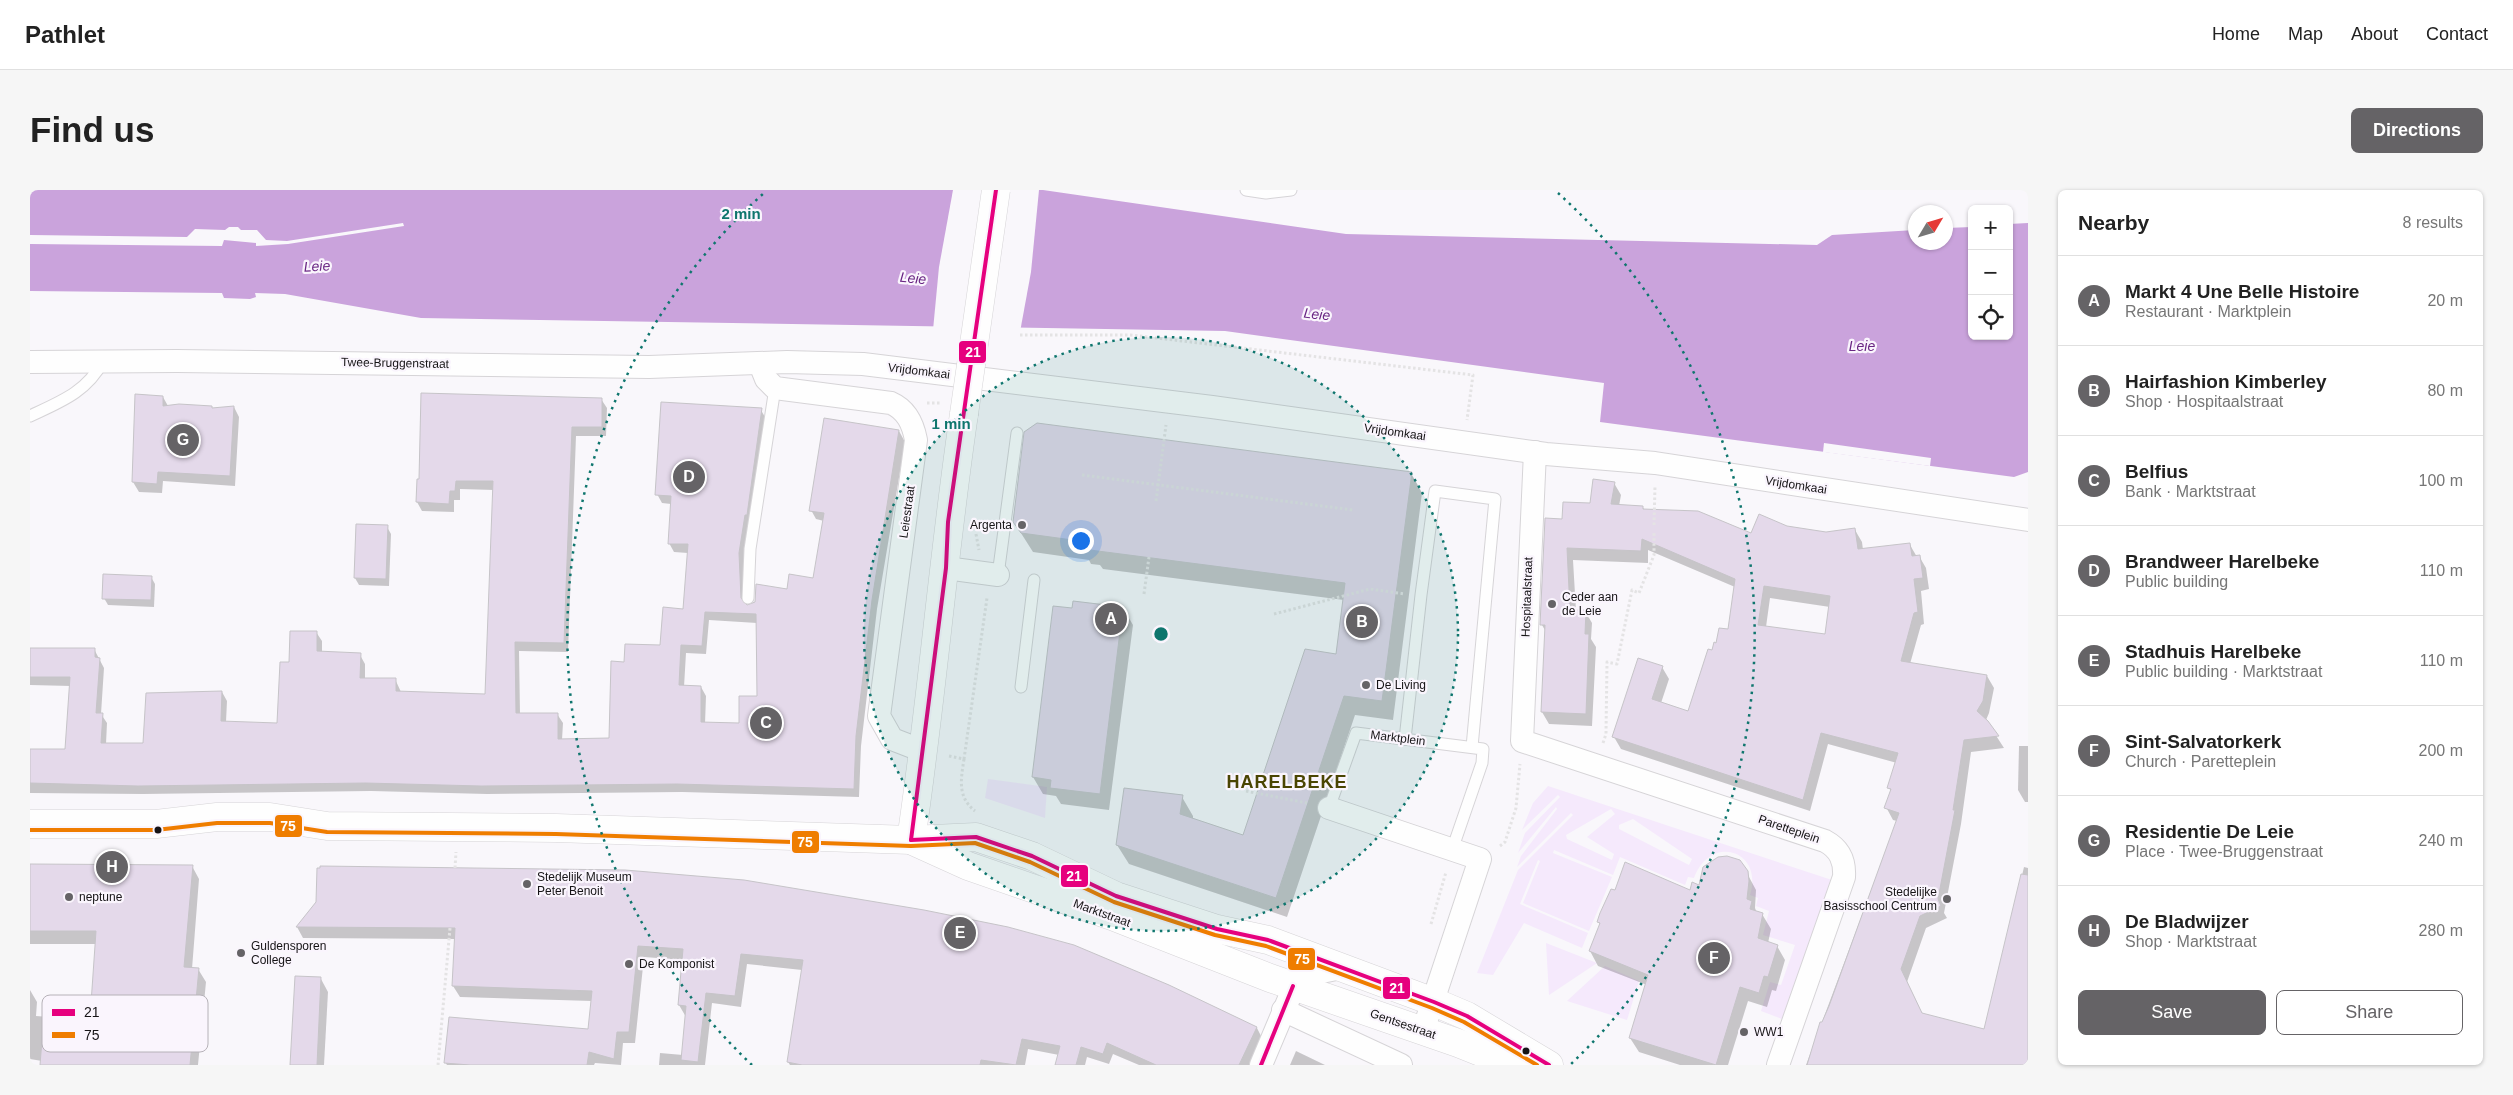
<!DOCTYPE html>
<html lang="en">
<head>
<meta charset="utf-8">
<style>
	:root { --surface:#fff; --page:#f6f6f6; --text:#222; --muted:#767676; --line:#e0e0e0; --accent:#656366 }
	body { margin:0; font-family:Arial,sans-serif; background:var(--page); color:var(--text) }
	.controls { position:absolute; right:15px; top:15px; display:grid; overflow:hidden; border-radius:8px; box-shadow:0 1px 4px #0004 }
	.controls button { width:45px; height:45px; display:grid; place-items:center; padding:0; border:0; border-bottom:1px solid var(--line); background:var(--surface); color:var(--text); font:25px sans-serif }
	.compass { position:absolute; left:1878px; top:15px; width:45px; height:45px; border-radius:50%; background:var(--surface); box-shadow:0 1px 4px #0004; rotate:52deg }
	.you { position:absolute; left:1050px; top:350px; width:18px; height:18px; margin:-12px; border:4px solid #fff; border-radius:50%; background:#1a73e8; box-shadow:0 0 0 8px #1a73e833 }
	.badge { display:grid; place-items:center; width:32px; height:32px; border-radius:50%; background:var(--accent); color:#fff; font-size:16px; font-weight:700 }
	.pin { position:absolute; translate:-50% -50%; border:2px solid #fff; box-shadow:0 1px 5px #0006 }
	.list { margin:0; padding:0; list-style:none }
	h2 { display:flex; justify-content:space-between; align-items:center; height:65px; margin:0; padding:0 20px; font-size:21px }
	h2 small { font-size:16px; font-weight:400; color:var(--muted) }
	.list li { display:grid; grid-template-columns:32px 1fr auto; gap:15px; align-items:center; box-sizing:border-box; height:90px; padding:0 20px; border-top:1px solid var(--line) }
	.list b { display:block; font-size:19px; white-space:nowrap }
	.list p { margin:0; font-size:16px; white-space:nowrap; color:var(--muted) }
	.list em { font-size:16px; font-style:normal; color:var(--muted) }
	.actions { display:flex; gap:10px; padding:15px 20px }
	.actions a { flex:1; padding:11px 0; border:1px solid var(--accent); border-radius:8px; text-align:center; font-size:18px; color:var(--accent) }
	.actions .main { background:var(--accent); color:#fff }
	.icon { flex:none; width:28px; height:28px; fill:none; stroke:currentColor; stroke-width:2; stroke-linecap:round; stroke-linejoin:round }
	.map { position:relative; flex:none; width:1998px; height:875px; overflow:hidden; border-radius:8px }
	header { display:flex; align-items:center; gap:30px; box-sizing:border-box; height:70px; padding:0 25px; background:var(--surface); border-bottom:1px solid var(--line) }
	header strong { font-size:24px }
	nav { display:flex; gap:28px; margin-inline-start:auto; font-size:18px }
	.intro { display:flex; align-items:center; justify-content:space-between; box-sizing:border-box; height:120px; padding:0 30px }
	h1 { margin:0; font-size:35px }
	.button { padding:12px 22px; border-radius:8px; background:var(--accent); color:#fff; font-size:18px; font-weight:700 }
	main { display:flex; gap:30px; padding:0 30px }
	aside { flex:1; background:var(--surface); border-radius:8px; box-shadow:0 1px 4px #0004 }
	.map>svg:first-child { display:block }
</style>
</head>
<body>
<header>
<strong>Pathlet</strong>
<nav><a>Home</a><a>Map</a><a>About</a><a>Contact</a></nav>
</header>
<div class="intro"><h1>Find us</h1><a class="button">Directions</a></div>
<main>
<div class="map">
<svg width="1998" height="875" viewBox="0 0 1998 875">
	<rect width="100%" height="100%" fill="#f9f7fb"/>
	<g fill="#f5e9fc" fill-rule="evenodd">
		<path d="M958 589 1017 597 1015 628 955 608Z"/>
		<path d="M1518 596 1802 690 1752 829 1731 821 1740 792 1751 795 1765 755 1733 745 1739 721 1726 716 1728 708 1720 705C1734 661 1681 643 1664 688L1658 687 1655 695 1590 667 1583 685 1524 660 1523 663 1582 687 1559 741 1493 713 1510 671 1508 670 1490 714 1558 743 1552 758 1494 733 1463 785 1447 783 1488 680 1543 625 1541 623 1487 677 1491 666 1527 619 1526 617 1488 663 1495 643 1530 607 1528 605 1492 640 1503 613ZM1581 619 1585 624 1557 647 1584 664 1582 670 1537 649 1536 645ZM1603 629 1662 669 1659 675 1589 639V635Z"/>
		<path d="M1516 753 1567 773 1519 805Z"/>
		<path d="M1575 776 1609 791 1597 830 1537 811Z"/>
	</g>
	<path fill="#caa3dc" d="M0 0H1013L1316 44 1787 55 1802 45 1885 40 1886 52H1916V38L1942 37V146H1979V34L1998 33V282L1984 287 1570 232 1574 193 1195 141 391 128 255 104 225 103 226 107 220 109 194 108 192 103 0 101V54L192 56 194 50 226 53V56L258 54 374 36 373 33 257 51 236 50 227 40H211L208 37H199L195 40 165 39 157 47 0 45Z"/>
	<g fill="#f9f7fb">
		<path d="M923 0H1009L1001 82 990 142 903 140 909 77Z"/>
		<path d="M1794 253 1901 268 1900 276 1793 262Z"/>
	</g>
	<g fill="#0003" fill-rule="evenodd">
		<path d="M133 207 138 216 183 219 204 217 209 227 205 296 133 291 132 303 109 302 103 292Z"/>
		<path d="M571 209 577 218 576 246H546L538 462 489 461 490 524H527L533 533 532 550H580L595 473 632 456 654 420 658 363 644 362 639 353 641 314 632 313 627 304 731 220 736 229 714 373 715 415 717 417 784 390 794 331 786 329 781 320 869 241 875 252 847 419 831 556 829 607 652 602 457 604 341 601 113 604 0 603V560L36 561 41 496 0 495V459H64L74 478 71 524 77 533 76 554H114L192 502 197 511 196 532 248 535 260 473 286 442 292 451V462L330 465 335 474V489H365L371 502 456 505 464 300 430 299V310H424V322L392 321 387 312 388 290ZM679 430 727 433 728 507 710 534H675L676 506 671 497H654L656 463 676 464Z"/>
		<path d="M1381 283 1392 303 1363 530 1325 525 1257 727 1099 674 1087 655 1152 607 1163 626V629L1214 646 1307 465 1314 410 1073 379 1070 375 1061 374 1059 370 1003 362 984 332Z"/>
		<path d="M1584 293 1591 305 1589 316 1612 317 1615 320 1722 345 1757 337 1796 343 1825 340 1832 352 1833 360 1880 355 1887 367 1889 366 1896 378 1899 399 1891 401 1894 434 1891 435 1880 474 1957 486 1964 498 1959 523 1956 530 1974 558 1941 562 1931 634 1914 723 1917 728 1896 738 1877 792 1893 825 1955 841 1994 677 1998 678V875H1776L1867 631 1863 630 1856 617 1861 602 1859 597 1867 573 1798 554 1780 621 1591 559 1584 547 1632 477 1639 489 1631 513 1659 523 1683 461 1699 441 1705 397 1618 360V373L1543 370 1546 421H1555L1562 433 1561 449 1566 457 1562 536 1519 534 1512 522 1516 442 1512 435 1533 330 1561 315ZM1740 408 1800 417 1796 446 1736 437Z"/>
		<path d="M357 337 361 344 359 396 329 395 325 388Z"/>
		<path d="M121 387 125 394 124 417 78 415 74 408Z"/>
		<path d="M1093 418 1103 435 1079 620 1031 614 1026 606 1013 604 1003 587 1043 419Z"/>
		<path d="M1989 556H1998V612H1995L1988 600Z"/>
		<path d="M1712 674 1726 700 1725 718 1727 723 1732 724 1741 739 1738 753 1747 756 1755 770 1746 801 1742 800 1737 817 1718 811 1698 875H1650L1609 862 1600 848 1617 795 1568 776 1560 761 1571 735 1568 732 1661 702Z"/>
		<path d="M0 675 162 676 169 689 162 779H168L176 792 168 875H11L12 871 0 869V800L7 812 6 826 62 830 67 754H0Z"/>
		<path d="M287 713 1139 796 1227 838 1233 850 1221 875H1109L1083 864 1079 874 1057 867 1055 875H1026L1029 865 998 859 995 875H760L758 872 772 780 717 774 711 817 682 813 675 875H629L630 863 653 865 656 827 649 815 654 770 614 767 605 853H593L591 875 565 873 564 875H417L415 872 560 840 562 811 430 807 423 796 426 749 273 748 267 737Z"/>
		<path d="M291 789 298 802 294 875H261Z"/>
		<path d="M1266 861 1295 875H1260Z"/>
	</g>
	<g fill="#e4d9ea" stroke="#c6c4c8" fill-rule="evenodd">
		<path d="M391 203 572 208V237H542L534 453 485 452 486 523H528V549L579 548 581 471 594 472 595 454 630 455 633 417 653 419 658 354H638L641 306 625 305 631 212 732 218 717 325H715L709 363 711 408 717 415 725 412 726 394 757 399 759 384 783 388 794 323 779 321 794 228 869 240 842 410 826 546 824 599 647 594 451 596 335 593 108 596 0 593V559H35L40 487H0V458H65V467L70 468 66 523H73L71 553H113L116 503 192 501 191 531 247 533 250 472H259L260 441H287V461L331 463 330 488H366V501L455 504 463 291H426L425 301H420L419 314 386 312 387 289H389ZM675 422 726 424 727 506H709V533L671 532V496L649 495 651 455 672 456Z"/>
		<path d="M105 204 133 206V216L149 214 182 216V218L204 216 200 286 128 282 127 294 102 292Z"/>
		<path d="M1007 233 1382 282 1352 511 1314 506 1246 708 1086 655 1094 598 1153 605 1150 624 1213 645 1275 459 1306 464 1315 393 1060 360 1061 356 1049 355 1050 351 991 343 983 332 994 242Z"/>
		<path d="M1563 289 1585 292 1581 314 1613 316V319L1668 321 1721 343 1729 324 1757 336 1796 342 1825 338 1828 359 1880 353 1882 366 1890 365 1893 388 1884 389 1888 422 1884 423 1871 471 1957 485 1953 511 1947 521 1958 531 1969 546 1934 550 1923 620H1925L1908 709 1911 716 1890 726 1871 779 1892 823 1954 839 1991 684 1998 685V875H1777L1790 832H1792L1799 816 1869 623 1854 618 1861 599 1857 598 1868 563 1791 543 1773 610 1582 547 1608 468 1633 476 1622 509 1658 521 1678 459 1682 460 1684 452 1686 453 1689 438 1698 439 1705 389 1612 349 1611 361 1537 358 1540 420H1556L1555 444H1559L1556 524 1511 522 1515 435H1510L1515 328 1532 329 1533 312 1560 313ZM1734 396 1800 406 1795 444 1728 435Z"/>
		<path d="M326 334 358 335 356 389 324 388Z"/>
		<path d="M73 384 122 386 121 410 72 409Z"/>
		<path d="M1043 411 1093 417 1070 604 1020 598 1021 590 1002 587 1023 416 1042 418Z"/>
		<path d="M1697 666 1710 670 1718 681 1719 691 1717 709 1722 711 1720 719 1733 723 1728 748 1748 755 1738 787 1734 786 1729 803 1710 797 1686 875 1599 848 1618 785 1559 761 1570 733 1567 732 1570 723 1581 699 1585 700 1595 672 1660 700 1662 692 1669 695 1673 677 1688 667Z"/>
		<path d="M0 674 163 675 154 777 169 778 160 875H10L14 825 60 828 66 741H0Z"/>
		<path d="M290 676 595 680 714 690 894 720 978 737 1044 755 1139 795 1227 837 1209 875H1126L1077 853 1073 864 1051 857 1046 875H1025L1030 856 992 849 986 875 951 870 950 875H772L757 872 773 770 711 764 705 806 676 803 668 872 651 870 656 816 648 815 653 759 608 756 599 842H587L584 869 559 862 557 875H440L414 873 419 827 558 839 562 801 422 796 425 738 266 737 286 712 287 678H290Z"/>
		<path d="M265 786 291 787 287 875H260Z"/>
	</g>
	<g fill="none" stroke-linecap="round" stroke-linejoin="round">
		<defs>
			<g id="service">
				<path d="M1216 0 1236 3 1261 0"/>
				<path d="M0 226C30 212 57 202 73 171"/>
				<path d="M968 385 987 243"/>
				<path d="M718 408 720 359 745 198"/>
				<path d="M991 497 1004 390"/>
				<path d="M1375 549 1391 405 1405 301 1465 309 1442 557"/>
				<path d="M1299 618 1326 543 1453 559 1452 573 1422 660"/>
			</g>
			<g id="minor">
				<path d="M0 172 147 171 619 177 757 172 833 174 1182 217 1516 264 1625 273 1998 330"/>
				<path d="M730 174 736 189 745 198 861 213C877 220 883 234 886 250L849 526 862 549 893 561"/>
				<path d="M1505 262 1492 551 1795 651C1810 659 1815 671 1814 687L1748 875"/>
				<path d="M916 378 968 385"/>
				<path d="M1299 618 1450 669 1393 841"/>
				<path d="M1253 820 1371 875"/>
				<path d="M1231 875 1266 792 1277 785 1311 778"/>
			</g>
			<path id="secondary" d="M881 650C902 509 913 366 934 224"/>
			<g id="primary">
				<path d="M0 634H126L187 627H240L297 636 526 638 881 650 946 647 1002 666 1086 706 1187 739 1238 750 1404 812 1437 826 1519 875"/>
				<path d="M885 652 938 676 1082 726 1240 788 1428 853 1483 875"/>
			</g>
		</defs>
		<use href="#service" stroke="#d6d4d7" stroke-width="13"/>
		<use href="#minor" stroke="#d6d4d7" stroke-width="24"/>
		<use href="#secondary" stroke="#d6d4d7" stroke-width="29"/>
		<use href="#primary" stroke="#d6d4d7" stroke-width="29"/>
		<g stroke="#e4e3e4" stroke-width="3" stroke-dasharray="2.5 2.5" stroke-linecap="butt">
			<path d="M990 145H1101L1443 185 1437 230"/>
			<path d="M897 213H910"/>
			<path d="M1052 285 1323 320"/>
			<path d="M1126 311 1136 235"/>
			<path d="M1624 335 1625 296"/>
			<path d="M946 344 949 360"/>
			<path d="M1114 404 1119 367"/>
			<path d="M1244 424 1340 399 1375 404"/>
			<path d="M1573 553 1576 544 1577 472 1587 474 1602 400 1609 403 1624 365V342"/>
			<path d="M919 566 934 569 957 408"/>
			<path d="M934 569C931 589 927 607 945 621"/>
			<path d="M1216 601 1277 613"/>
			<path d="M1470 656 1475 652 1486 618 1490 574"/>
			<path d="M425 678 426 662"/>
			<path d="M1401 734 1416 682"/>
			<path d="M408 875 420 738"/>
		</g>
		<use href="#service" stroke="#fefefe" stroke-width="11"/>
		<use href="#minor" stroke="#fefefe" stroke-width="22"/>
		<use href="#secondary" stroke="#fefefe" stroke-width="28"/>
		<use href="#primary" stroke="#fefefe" stroke-width="28"/>
		<defs>
			<path id="secondary-bridge" d="M934 224 966 0"/>
		</defs>
		<use href="#secondary-bridge" stroke="#d6d4d7" stroke-width="29" stroke-linecap="butt"/>
		<use href="#secondary-bridge" stroke="#fefefe" stroke-width="28"/>
		<defs>
			<g id="bus-1">
				<path d="M881 650 946 647 1002 666 1086 706 1187 739 1238 750 1404 812 1437 826 1519 875"/>
				<path d="M881 650 916 378 918 332 966 0"/>
				<path d="M1231 875 1263 796"/>
			</g>
			<path id="bus-2" d="M0 640H126L187 633H240L297 642 526 644 881 656 945 653 1000 672 1084 712 1185 745 1236 756 1402 818 1434 832 1507 875"/>
		</defs>
		<use href="#bus-1" stroke="#faf5fd" stroke-width="8"/>
		<use href="#bus-2" stroke="#faf5fd" stroke-width="8"/>
		<use href="#bus-1" stroke="#e6007e" stroke-width="4"/>
		<use href="#bus-2" stroke="#ef7d00" stroke-width="4"/>
	</g>
	<circle cx="1131" cy="444" r="297" fill="#0f766e" fill-opacity=".12"/>
	<g fill="none" stroke="#0f766e" stroke-width="2.5" stroke-dasharray="2.5 5">
		<circle cx="1131" cy="444" r="297"/>
		<path d="M722 875A594 594 0 0 1 734 3M1528 3A594 594 0 0 1 1540 875"/>
	</g>
	<g fill="#656366" stroke="#faf5fd" stroke-width="2">
		<circle cx="992" cy="335" r="5"/>
		<circle cx="1522" cy="414" r="5"/>
		<circle cx="1336" cy="495" r="5"/>
		<circle cx="497" cy="694" r="5"/>
		<circle cx="39" cy="707" r="5"/>
		<circle cx="1917" cy="709" r="5"/>
		<circle cx="211" cy="763" r="5"/>
		<circle cx="599" cy="774" r="5"/>
		<circle cx="1714" cy="842" r="5"/>
	</g>
	<g fill="#161416" stroke="#faf5fd" stroke-width="2">
		<circle cx="128" cy="640" r="4.5"/>
		<circle cx="1496" cy="861" r="4.5"/>
	</g>
	<g text-anchor="middle" stroke-width="4.5" stroke-linejoin="round" paint-order="stroke">
		<g font-size="12" fill="#161416" stroke="#faf5fd">
			<text transform="translate(365 173) rotate(1)" y="4">Twee-Bruggenstraat</text>
			<text transform="translate(889 181) rotate(7)" y="4">Vrijdomkaai</text>
			<text transform="translate(1365 242) rotate(8)" y="4">Vrijdomkaai</text>
			<text transform="translate(1766 295) rotate(9)" y="4">Vrijdomkaai</text>
			<text transform="translate(877 322) rotate(-82)" y="4">Leiestraat</text>
			<text transform="translate(1497 407) rotate(-88)" y="4">Hospitaalstraat</text>
			<text transform="translate(1368 548) rotate(7)" y="4">Marktplein</text>
			<text transform="translate(1759 639) rotate(19)" y="4">Paretteplein</text>
			<text transform="translate(1072 723) rotate(20)" y="4">Marktstraat</text>
			<text transform="translate(1373 834) rotate(19)" y="4">Gentsestraat</text>
		</g>
		<g font-size="12" fill="#161416" stroke="#faf5fd" text-anchor="start">
			<text x="982" y="339" text-anchor="end">Argenta</text>
			<text x="1532" y="411">Ceder aan<tspan x="1532" dy="14">de Leie</tspan></text>
			<text x="1346" y="499">De Living</text>
			<text x="507" y="691">Stedelijk Museum<tspan x="507" dy="14">Peter Benoit</tspan></text>
			<text x="1907" y="706" text-anchor="end">Stedelijke<tspan x="1907" dy="14">Basisschool Centrum</tspan></text>
			<text x="49" y="711">neptune</text>
			<text x="221" y="760">Guldensporen<tspan x="221" dy="14">College</tspan></text>
			<text x="609" y="778">De Komponist</text>
			<text x="1724" y="846">WW1</text>
		</g>
		<g font-size="14" font-style="italic" fill="#692583" stroke="#faf5fd">
			<text transform="translate(287 76) rotate(-3)" y="5">Leie</text>
			<text transform="translate(883 88) rotate(5)" y="5">Leie</text>
			<text transform="translate(1287 124) rotate(6)" y="5">Leie</text>
			<text x="1832" y="161">Leie</text>
		</g>
		<g font-size="18" font-weight="bold" letter-spacing="1" fill="#4a4502" stroke="#faf5fd">
			<text x="1257" y="598">HARELBEKE</text>
		</g>
	</g>
	<rect x="12" y="805" width="166" height="57" rx="8" fill="#faf5fd" stroke="#b6b2b8" stroke-width="1"/>
	<rect x="22" y="819" width="23" height="7" fill="#e6007e"/>
	<rect x="22" y="842" width="23" height="6" fill="#ef7d00"/>
	<g font-size="14" fill="#161416">
		<text x="54" y="827">21</text>
		<text x="54" y="850">75</text>
	</g>
	<circle cx="1131" cy="444" r="8" fill="#0f766e" stroke="#faf5fd" stroke-width="2.5"/>
	<g font-size="15" text-anchor="middle" font-weight="bold" fill="#0f766e" stroke="#faf5fd" stroke-width="4.5" stroke-linejoin="round" paint-order="stroke">
		<text x="711" y="29">2 min</text>
		<text x="921" y="239">1 min</text>
	</g>
	<g stroke="#faf5fd" stroke-width="2">
		<rect x="928" y="150" width="29" height="24" rx="5" fill="#e6007e"/>
		<rect x="244" y="624" width="29" height="24" rx="5" fill="#ef7d00"/>
		<rect x="761" y="640" width="29" height="24" rx="5" fill="#ef7d00"/>
		<rect x="1030" y="674" width="29" height="24" rx="5" fill="#e6007e"/>
		<rect x="1257" y="757" width="29" height="24" rx="5" fill="#ef7d00"/>
		<rect x="1352" y="786" width="29" height="24" rx="5" fill="#e6007e"/>
	</g>
	<g font-size="14" text-anchor="middle" font-weight="bold" fill="#fff">
		<text x="943" y="167">21</text>
		<text x="258" y="641">75</text>
		<text x="775" y="657">75</text>
		<text x="1044" y="691">21</text>
		<text x="1272" y="774">75</text>
		<text x="1367" y="803">21</text>
	</g>
</svg>
<div class="controls">
<button>+</button>
<button>−</button>
<button><svg class="icon" aria-label="locate" viewBox="0 0 24 24"><circle cx="12" cy="12" r="6"/><path d="M12 2v4M12 18v4M2 12h4M18 12h4"/></svg></button>
</div>
<svg class="compass" viewBox="-18 -18 36 36"><path d="M0-13l5 13h-10z" fill="#e53935"/><path d="M0 13l5-13h-10z" fill="#767676"/></svg>
<div class="you"></div>
<div class="pin badge" style="left:1081px;top:429px">A</div>
<div class="pin badge" style="left:1332px;top:432px">B</div>
<div class="pin badge" style="left:736px;top:533px">C</div>
<div class="pin badge" style="left:659px;top:287px">D</div>
<div class="pin badge" style="left:930px;top:743px">E</div>
<div class="pin badge" style="left:1684px;top:768px">F</div>
<div class="pin badge" style="left:153px;top:250px">G</div>
<div class="pin badge" style="left:82px;top:677px">H</div>
</div>
<aside>
<h2>Nearby<small>8 results</small></h2>
<ul class="list">
<li><span class="badge">A</span><div><b>Markt 4 Une Belle Histoire</b><p>Restaurant · Marktplein</p></div><em>20 m</em></li>
<li><span class="badge">B</span><div><b>Hairfashion Kimberley</b><p>Shop · Hospitaalstraat</p></div><em>80 m</em></li>
<li><span class="badge">C</span><div><b>Belfius</b><p>Bank · Marktstraat</p></div><em>100 m</em></li>
<li><span class="badge">D</span><div><b>Brandweer Harelbeke</b><p>Public building</p></div><em>110 m</em></li>
<li><span class="badge">E</span><div><b>Stadhuis Harelbeke</b><p>Public building · Marktstraat</p></div><em>110 m</em></li>
<li><span class="badge">F</span><div><b>Sint-Salvatorkerk</b><p>Church · Paretteplein</p></div><em>200 m</em></li>
<li><span class="badge">G</span><div><b>Residentie De Leie</b><p>Place · Twee-Bruggenstraat</p></div><em>240 m</em></li>
<li><span class="badge">H</span><div><b>De Bladwijzer</b><p>Shop · Marktstraat</p></div><em>280 m</em></li>
</ul>
<div class="actions"><a class="main">Save</a><a>Share</a></div>
</aside>
</main>
</body>
</html>
